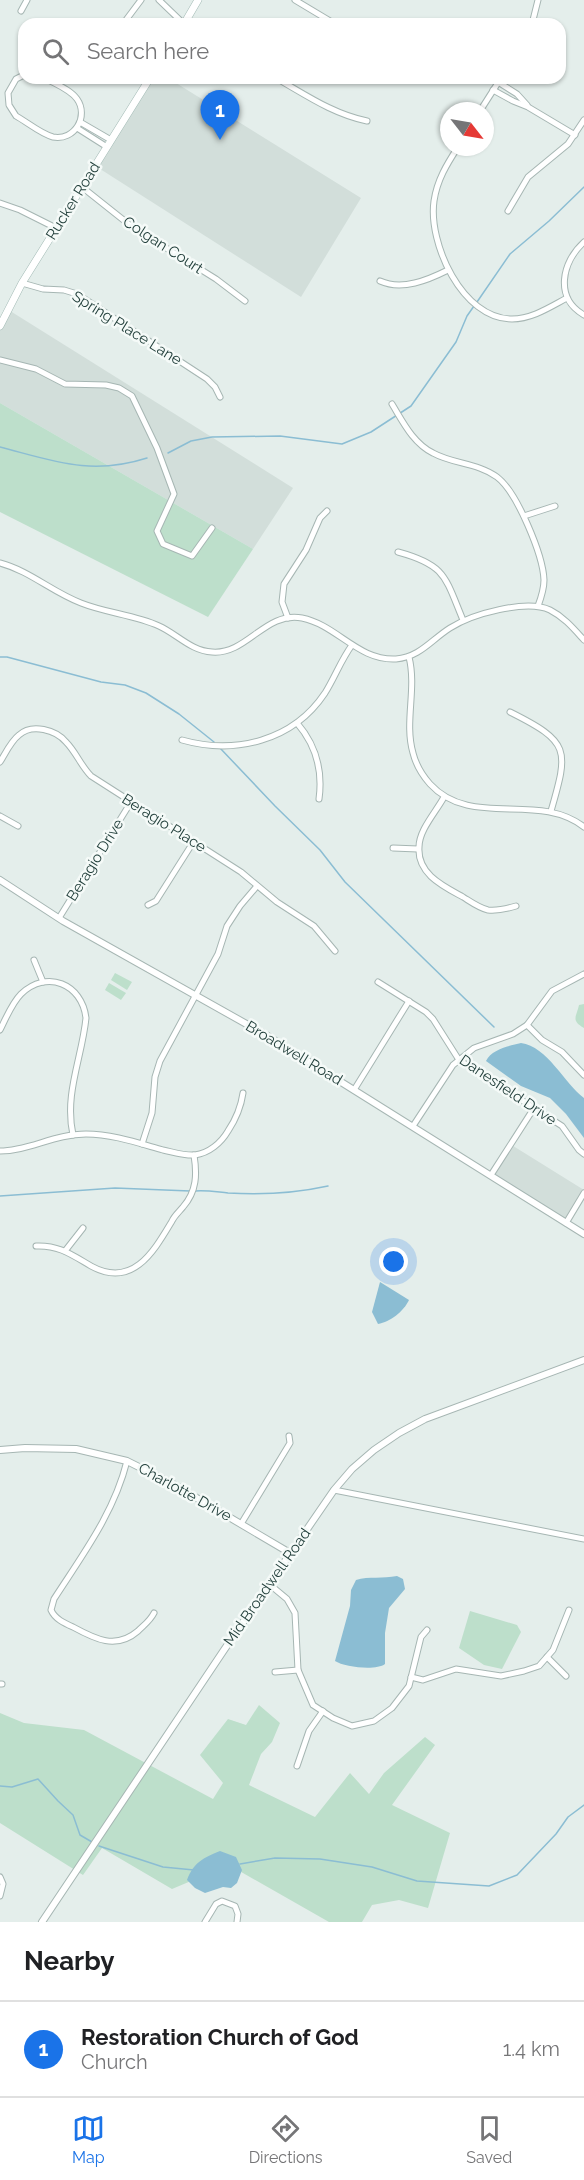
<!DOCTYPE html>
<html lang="en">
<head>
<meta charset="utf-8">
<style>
	:root { --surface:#fff; --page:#f6f6f6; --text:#202124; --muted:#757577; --line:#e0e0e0; --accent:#1a73e8 }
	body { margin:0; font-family:Raleway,sans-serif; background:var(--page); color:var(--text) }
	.compass { position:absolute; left:440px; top:102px; width:54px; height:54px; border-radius:50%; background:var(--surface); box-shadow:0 2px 4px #0004; rotate:121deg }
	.you { position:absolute; left:394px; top:1262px; width:21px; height:21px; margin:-15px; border:4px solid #fff; border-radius:50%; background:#1a73e8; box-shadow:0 0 0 9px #1a73e833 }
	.badge { display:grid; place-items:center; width:39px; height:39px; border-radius:50%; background:var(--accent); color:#fff; font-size:20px; font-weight:700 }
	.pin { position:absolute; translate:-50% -50px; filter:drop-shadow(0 2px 3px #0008) }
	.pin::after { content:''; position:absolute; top:32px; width:21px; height:18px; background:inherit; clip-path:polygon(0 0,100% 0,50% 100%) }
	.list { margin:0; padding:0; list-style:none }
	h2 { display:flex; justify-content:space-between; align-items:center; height:78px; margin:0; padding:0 24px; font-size:26px }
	h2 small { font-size:20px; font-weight:400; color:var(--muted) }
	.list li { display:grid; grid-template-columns:39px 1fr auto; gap:18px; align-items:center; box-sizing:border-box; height:96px; padding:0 24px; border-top:2px solid var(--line) }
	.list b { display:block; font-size:22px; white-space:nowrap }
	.list p { margin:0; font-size:20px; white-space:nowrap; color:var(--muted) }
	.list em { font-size:20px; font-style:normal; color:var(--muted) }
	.icon { flex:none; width:33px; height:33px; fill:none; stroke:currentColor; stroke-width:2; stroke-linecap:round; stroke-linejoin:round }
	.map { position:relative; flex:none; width:584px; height:1922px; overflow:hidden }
	.search { position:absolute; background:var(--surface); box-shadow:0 2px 4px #0004; left:18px; right:18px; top:18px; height:66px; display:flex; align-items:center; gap:15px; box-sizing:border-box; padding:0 21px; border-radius:18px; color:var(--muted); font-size:22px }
	.sheet { height:174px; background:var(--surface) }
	nav { display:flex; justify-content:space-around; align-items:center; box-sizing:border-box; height:84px; border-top:2px solid var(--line); background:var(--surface); font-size:16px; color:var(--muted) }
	nav a { display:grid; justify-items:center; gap:3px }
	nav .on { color:var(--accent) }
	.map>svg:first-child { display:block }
</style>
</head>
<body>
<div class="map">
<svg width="584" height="1922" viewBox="0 0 584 1922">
	<rect width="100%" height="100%" fill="#e4eeeb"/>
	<g fill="#d2deda">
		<path d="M154 78H168L361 198 301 297 97 167Z"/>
		<path d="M7 309 293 488 253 549 0 403V330Z"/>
		<path d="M510 1144 584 1190V1200L569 1225 491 1174Z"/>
	</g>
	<g fill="#bddfcb">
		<path d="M0 403 253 549 208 617 0 512Z"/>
		<path d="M115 973 132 982 127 990 111 980Z"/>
		<path d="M109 983 126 993 121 1000 105 990Z"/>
		<path d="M584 1004V1028C571 1020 576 1018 579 1005Z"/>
		<path d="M470 1611 517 1625 521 1632 502 1669 484 1665 459 1648Z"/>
		<path d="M259 1705 280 1723 272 1742 261 1754 249 1785 315 1817 350 1773 369 1794 384 1773 425 1737 435 1745 392 1805 450 1833 428 1908 399 1900 372 1905 362 1922H329L229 1865 172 1889 102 1848 83 1875 0 1823V1713L24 1723 84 1730 213 1799 223 1783 200 1755 228 1719 246 1725Z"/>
	</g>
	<g fill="#8bbdd3">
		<path d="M521 1043C547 1046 565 1084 584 1098V1138L566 1114 550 1098 521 1086 486 1061C492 1049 509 1046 521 1043Z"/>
		<path d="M380 1282 409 1300C404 1311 390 1322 378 1324L372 1312Z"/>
		<path d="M397 1576 403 1579 405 1589 389 1608 385 1633V1664C376 1671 344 1667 335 1661L350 1606 351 1590 356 1580C369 1576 383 1579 397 1576Z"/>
		<path d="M220 1851 236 1857 242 1870 237 1883 231 1888 223 1887 205 1893 195 1888 187 1880C194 1862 203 1858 220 1851Z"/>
	</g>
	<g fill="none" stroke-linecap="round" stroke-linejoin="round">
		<g stroke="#8bbdd3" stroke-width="1.5">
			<path d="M477 302 510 254 549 221 584 187"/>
			<path d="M0 447C54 461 91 476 147 458"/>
			<path d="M168 453 191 441 212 437 280 436 342 444 371 432 411 406 456 342 467 316 474 306"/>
			<path d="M0 657H7L101 682 125 685 146 693 179 714 214 742"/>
			<path d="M220 748 275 806 320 850 345 882 494 1027"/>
			<path d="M195 1191C207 1190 217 1192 228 1193 261 1195 296 1193 328 1186"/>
			<path d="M0 1196 115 1188 190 1191"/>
			<path d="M0 1786 12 1787 38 1779 58 1801 73 1815 80 1835 92 1842"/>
			<path d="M99 1846 163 1867 194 1870"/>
			<path d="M240 1864 275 1858 320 1859 372 1867 417 1881 489 1886 517 1875 556 1834 568 1817 584 1805"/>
		</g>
		<defs>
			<g id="minor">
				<path d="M159 0 184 24"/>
				<path d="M295 0 335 24"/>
				<path d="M21 11 27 0"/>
				<path d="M123 24 141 0"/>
				<path d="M532 24 538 0"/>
				<path d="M24 75 16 79 8 93 9 105 16 116C27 122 41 134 53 137 75 141 89 116 77 99 70 89 55 84 45 78"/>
				<path d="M276 78C306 95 333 114 367 121"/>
				<path d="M498 82 517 94 527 105"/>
				<path d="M493 90 513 101 528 107 575 135"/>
				<path d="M480 111 501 78"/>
				<path d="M80 122 111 140"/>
				<path d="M77 128 107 147"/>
				<path d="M458 147C447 164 437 180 434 201 428 243 462 319 512 319 532 319 550 307 567 298"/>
				<path d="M82 187 131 226 216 279 245 301"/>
				<path d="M0 203 20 210 56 228"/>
				<path d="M508 211 528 177 568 144 584 120"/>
				<path d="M584 242C562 262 554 298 584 315"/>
				<path d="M380 281C402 291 428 280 448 270"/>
				<path d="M22 283 43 289 64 290 77 294 207 379 215 387 220 397"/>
				<path d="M0 360 36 369 65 384 106 385 119 388 132 396 157 448 174 494 157 531 163 544 192 556 212 528"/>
				<path d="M392 404C403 422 413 443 433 453 453 464 478 463 497 477 517 492 543 555 544 580 544 589 541 598 538 606"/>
				<path d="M524 516 555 506"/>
				<path d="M398 552C446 565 445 577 463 620"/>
				<path d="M0 563C30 571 52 592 81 603 106 613 135 615 159 626 177 634 191 651 212 652 247 655 265 611 302 618 337 625 358 661 396 659 420 657 431 640 450 628 472 614 526 599 550 610 564 617 574 629 584 640"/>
				<path d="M288 618 282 602 284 584 306 550 320 518 327 511"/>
				<path d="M409 657C417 689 404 722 413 753 416 765 422 775 430 784 471 829 538 791 584 827"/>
				<path d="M510 712C570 742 569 749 551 811"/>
				<path d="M297 723C316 745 323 770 319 799"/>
				<path d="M182 740C235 755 293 741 325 693 335 677 341 660 352 645"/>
				<path d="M0 762C5 754 11 741 19 735 32 723 56 730 66 742 76 752 81 766 91 776L241 872 277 902 314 926 335 951"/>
				<path d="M444 797C436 812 419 830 419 847 417 874 443 886 463 897 471 902 479 908 488 910 497 911 506 909 516 906"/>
				<path d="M0 816 18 826"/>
				<path d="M393 848 418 849"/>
				<path d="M148 905 156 901 194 841"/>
				<path d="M59 918 131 802"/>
				<path d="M34 960 43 982"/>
				<path d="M378 982 426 1012 433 1019 459 1060 562 1126 579 1150 584 1154"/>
				<path d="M527 1025 542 1040 562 1052 584 1075"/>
				<path d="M0 1030C6 1018 12 1003 21 994 47 969 82 984 86 1018 82 1058 64 1094 73 1135"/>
				<path d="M354 1090 409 1001"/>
				<path d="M413 1126 453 1065 474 1048 513 1034 527 1025 552 991 584 974"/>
				<path d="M142 1144 152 1113 155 1077 160 1061 218 954 227 926 240 906 257 886"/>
				<path d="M0 1151C28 1151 55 1134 86 1134 112 1134 138 1143 163 1150 173 1152 185 1156 195 1155 209 1153 221 1143 228 1131 236 1119 241 1107 243 1093"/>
				<path d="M491 1175 534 1108"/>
				<path d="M566 1223 584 1193"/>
				<path d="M36 1246C59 1245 72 1255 91 1266 133 1289 154 1251 172 1221 175 1215 179 1212 183 1207 197 1191 197 1174 194 1155"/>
				<path d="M65 1251 83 1228"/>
				<path d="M127 1461C114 1513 83 1554 54 1599L51 1610C55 1619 64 1623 73 1627 95 1639 116 1650 138 1631 144 1625 150 1621 154 1613"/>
				<path d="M334 1490 584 1539"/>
				<path d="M241 1524 290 1443 289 1436"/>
				<path d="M269 1584 287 1599 295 1613 298 1670 313 1705 333 1718 352 1726 374 1721 392 1708 409 1686 421 1637 427 1630"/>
				<path d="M547 1657 566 1676"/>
				<path d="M275 1672 298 1670"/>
				<path d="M411 1677 423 1680 456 1669 501 1676 524 1671 539 1666 553 1650 569 1610"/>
				<path d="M0 1684H2"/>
				<path d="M297 1766 309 1731 323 1711"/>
				<path d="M0 1877 3 1884 0 1896"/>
				<path d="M205 1922 216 1904 222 1901 235 1906 238 1914 237 1922"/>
			</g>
			<g id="tertiary">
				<path d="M0 880 63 921 266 1035 584 1234"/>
				<path d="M0 1450 25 1448 76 1449 127 1461 173 1484 290 1553"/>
				<path d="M42 1922 224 1650 334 1490 352 1469 374 1450 399 1433 425 1419 584 1360"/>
			</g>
			<g id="secondary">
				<path d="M184 24 198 0"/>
				<path d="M0 326 22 283 150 78"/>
			</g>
		</defs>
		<use href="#minor" stroke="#a6b6b3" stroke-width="7"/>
		<use href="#tertiary" stroke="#a6b6b3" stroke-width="8"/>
		<use href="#secondary" stroke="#a2bab5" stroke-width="8"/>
		<use href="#minor" stroke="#fff" stroke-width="5"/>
		<use href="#tertiary" stroke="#fff" stroke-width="6"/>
		<use href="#secondary" stroke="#fff" stroke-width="7"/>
	</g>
	<g text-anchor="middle" stroke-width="5" stroke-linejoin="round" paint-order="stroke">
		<g font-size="15" fill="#23403c" stroke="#f5faf8">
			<text transform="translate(73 201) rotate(-58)" y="5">Rucker Road</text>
			<text transform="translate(163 245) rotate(33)" y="5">Colgan Court</text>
			<text transform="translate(127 328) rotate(32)" y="5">Spring Place Lane</text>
			<text transform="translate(164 823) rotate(32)" y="5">Beragio Place</text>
			<text transform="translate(95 860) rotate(-58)" y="5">Beragio Drive</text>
			<text transform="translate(294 1053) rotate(31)" y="5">Broadwell Road</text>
			<text transform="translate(508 1090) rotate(34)" y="5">Danesfield Drive</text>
			<text transform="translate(185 1492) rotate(29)" y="5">Charlotte Drive</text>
			<text transform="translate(267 1587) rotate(-55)" y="5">Mid Broadwell Road</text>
		</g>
	</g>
</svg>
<svg class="compass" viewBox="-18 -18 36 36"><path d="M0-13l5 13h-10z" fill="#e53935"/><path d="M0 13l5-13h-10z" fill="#757577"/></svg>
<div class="you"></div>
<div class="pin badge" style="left:220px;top:140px">1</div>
<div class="search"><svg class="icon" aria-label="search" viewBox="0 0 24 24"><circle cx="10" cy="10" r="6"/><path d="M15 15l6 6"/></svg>Search here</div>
</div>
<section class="sheet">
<h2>Nearby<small></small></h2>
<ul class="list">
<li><span class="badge">1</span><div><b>Restoration Church of God</b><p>Church</p></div><em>1.4 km</em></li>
</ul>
</section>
<nav>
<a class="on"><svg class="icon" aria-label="map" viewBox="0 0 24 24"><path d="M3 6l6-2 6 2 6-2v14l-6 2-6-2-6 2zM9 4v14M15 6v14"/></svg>Map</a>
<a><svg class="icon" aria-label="directions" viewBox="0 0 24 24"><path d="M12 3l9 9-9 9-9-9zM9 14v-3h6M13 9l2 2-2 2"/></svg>Directions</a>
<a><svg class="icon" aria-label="saved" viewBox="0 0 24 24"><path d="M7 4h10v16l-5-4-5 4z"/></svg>Saved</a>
</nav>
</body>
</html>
